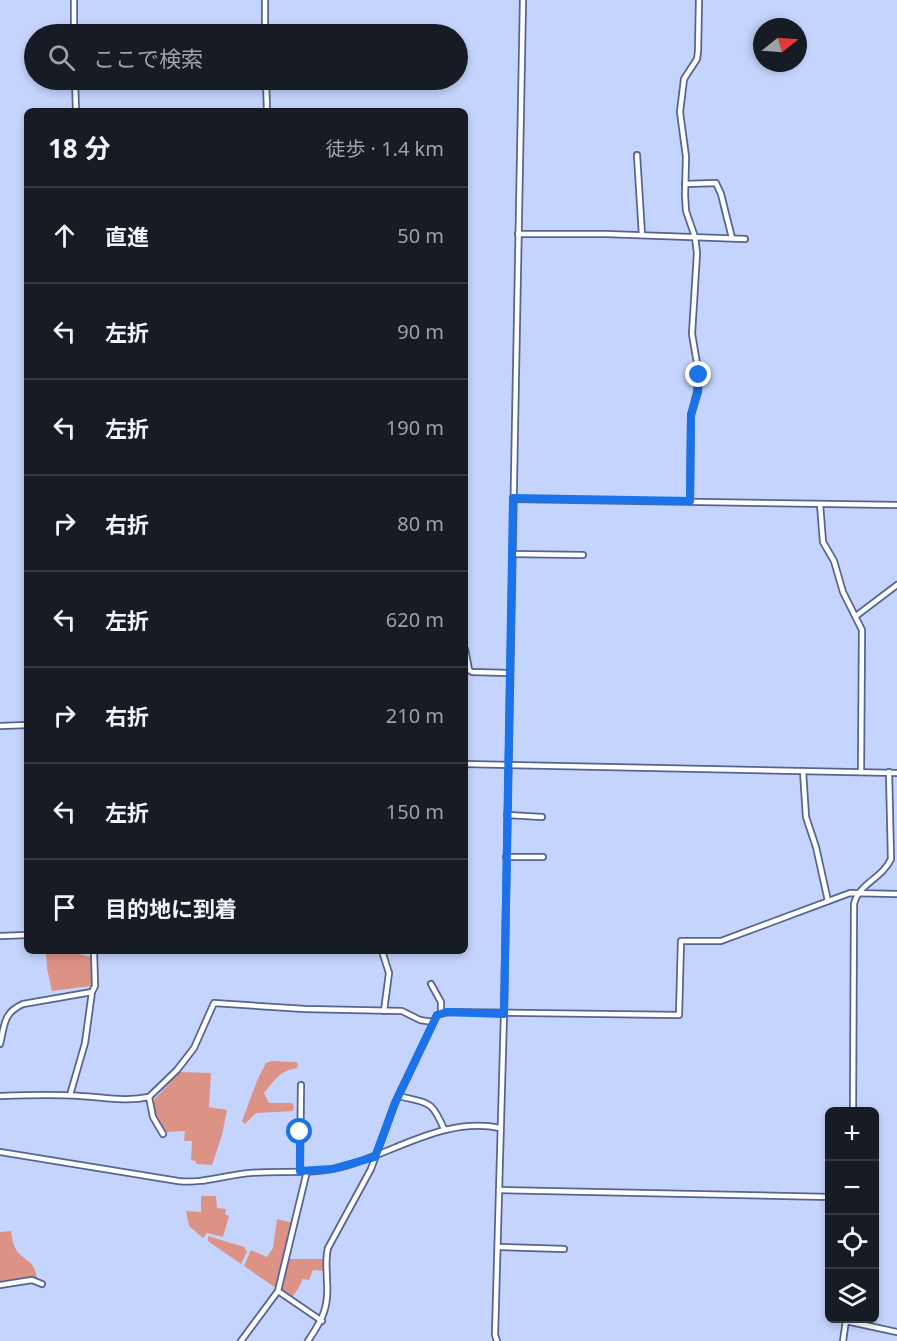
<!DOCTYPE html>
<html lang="ja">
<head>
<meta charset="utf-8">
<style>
	:root { --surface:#171b24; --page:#242831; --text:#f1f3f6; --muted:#9ea1a6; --line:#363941 }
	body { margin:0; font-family:"Noto Sans","Noto Sans JP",sans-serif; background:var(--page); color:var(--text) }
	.controls { position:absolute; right:18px; bottom:18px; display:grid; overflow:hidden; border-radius:9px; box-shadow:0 3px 9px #0003 }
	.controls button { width:54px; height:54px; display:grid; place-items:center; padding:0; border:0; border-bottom:2px solid var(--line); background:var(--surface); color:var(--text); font:30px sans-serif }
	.compass { position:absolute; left:753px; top:18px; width:54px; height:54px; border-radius:50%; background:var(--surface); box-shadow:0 3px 9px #0003; rotate:73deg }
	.stop { position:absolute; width:18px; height:18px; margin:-14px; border:4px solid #1a73e8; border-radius:50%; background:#fff }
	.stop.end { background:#1a73e8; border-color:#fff; box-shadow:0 2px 6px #0008 }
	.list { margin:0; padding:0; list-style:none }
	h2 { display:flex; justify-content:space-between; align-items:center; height:78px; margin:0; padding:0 24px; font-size:26px }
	h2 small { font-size:20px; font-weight:400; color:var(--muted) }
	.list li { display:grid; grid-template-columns:39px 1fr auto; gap:18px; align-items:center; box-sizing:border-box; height:96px; padding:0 24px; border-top:2px solid var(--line) }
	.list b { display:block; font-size:22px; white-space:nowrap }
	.list em { font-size:20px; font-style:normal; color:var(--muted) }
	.icon { flex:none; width:33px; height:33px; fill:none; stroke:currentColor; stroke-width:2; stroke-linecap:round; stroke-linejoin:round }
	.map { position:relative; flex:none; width:897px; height:1341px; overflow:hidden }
	.search { position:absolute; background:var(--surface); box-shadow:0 3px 9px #0003; left:24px; top:24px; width:444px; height:66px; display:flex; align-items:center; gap:15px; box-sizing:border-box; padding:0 21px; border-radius:33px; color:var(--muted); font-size:22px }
	.panel { position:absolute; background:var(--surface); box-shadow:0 3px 9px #0003; left:24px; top:108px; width:444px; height:846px; border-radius:9px }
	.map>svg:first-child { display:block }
</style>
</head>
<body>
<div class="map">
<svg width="897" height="1341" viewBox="0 0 897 1341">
	<rect width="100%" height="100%" fill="#c4d4fd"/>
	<g fill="#dd9286">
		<path d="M53 951H65L91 957V986L52 991 47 968 46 953Z"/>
		<path d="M272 1061 296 1062 298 1064 297 1068C279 1071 275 1080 264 1093L269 1103H292L294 1106 293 1111 256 1113 245 1124 242 1121C250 1101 255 1082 266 1063Z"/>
		<path d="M180 1072 211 1073 209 1107 227 1110 222 1135 212 1165 196 1164V1161L191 1160 192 1141H184L185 1131 166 1132C158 1124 150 1111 154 1100Z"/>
		<path d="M201 1196H216L217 1208 226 1209 225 1214 229 1216 223 1237 207 1233 203 1238 189 1226 186 1211 201 1212Z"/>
		<path d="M277 1219 293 1223 276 1288 244 1266 251 1250 267 1257 273 1248Z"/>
		<path d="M11 1231C12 1238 13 1245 17 1251 27 1264 33 1258 37 1278L0 1281V1232Z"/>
		<path d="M208 1236 244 1247 247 1252 241 1264 208 1241Z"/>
		<path d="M289 1259H323L324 1271 313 1270 309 1280 303 1279 298 1289 292 1297 282 1291Z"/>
	</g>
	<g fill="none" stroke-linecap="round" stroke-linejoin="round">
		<defs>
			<g id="street">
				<path d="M74 0V34"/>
				<path d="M265 0V34"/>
				<path d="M75 80 76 111"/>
				<path d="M266 80 267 111"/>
				<path d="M637 155 642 235"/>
				<path d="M685 184 716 183 721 194 732 238"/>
				<path d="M518 234H606L745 239"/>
				<path d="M513 499 897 505"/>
				<path d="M690 501 691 415 697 392 699 375 692 334 697 253 695 237 686 211 685 195 686 157 680 112 684 79 697 59 698 52 699 0"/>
				<path d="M820 504 823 542 834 561 843 592 862 630 861 772"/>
				<path d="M512 554 583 555"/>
				<path d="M856 616 897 585"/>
				<path d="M465 649 469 670 472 672 509 673"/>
				<path d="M0 726 27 725"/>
				<path d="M465 764 897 773"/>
				<path d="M803 771 806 817 816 847 828 901"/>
				<path d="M507 815 542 817"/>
				<path d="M506 857H543"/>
				<path d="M0 936 27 935"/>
				<path d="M382 951 389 973 384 1011"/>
				<path d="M431 984 441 1002V1013"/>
				<path d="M0 1044C5 1024 3 1013 23 1004L92 992 95 986 94 951"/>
				<path d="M70 1095 85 1043 92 992"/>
				<path d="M0 1096C27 1095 53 1094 80 1096 103 1097 125 1102 149 1097"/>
				<path d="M399 1096C429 1104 431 1099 444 1129"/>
				<path d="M853 1112 854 904C859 883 882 879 891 859L889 772"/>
				<path d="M163 1134 153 1117 149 1097 177 1070 194 1048 214 1003 305 1009 402 1011 420 1020 433 1022"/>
				<path d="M0 1152 178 1181C202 1184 225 1175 250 1173 280 1170 312 1175 342 1167 394 1153 445 1116 500 1128"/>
				<path d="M300 1171 301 1085"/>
				<path d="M307 1171 278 1291 322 1321"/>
				<path d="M499 1190 830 1197"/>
				<path d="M498 1247 564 1249"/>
				<path d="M0 1285 32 1280 42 1284"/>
				<path d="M846 1321 897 1332"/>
				<path d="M241 1341 278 1291"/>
				<path d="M308 1341C322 1320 329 1308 327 1282 327 1270 325 1260 328 1248L371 1169 395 1103 437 1015 447 1012 679 1015 681 941H721L850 893 897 894"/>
				<path d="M497 1341 495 1335 504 1013 523 0"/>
				<path d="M843 1341 846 1320"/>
			</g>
		</defs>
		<use href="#street" stroke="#556491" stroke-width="8"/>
		<use href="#street" stroke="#fff" stroke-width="4.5"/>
	</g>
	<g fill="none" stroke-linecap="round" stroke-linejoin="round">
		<path stroke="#1a73e8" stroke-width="8" d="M300 1132V1171L332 1169 375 1157 395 1103 437 1015 447 1012 504 1014 513 498 690 501 691 415 698 392 699 375"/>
	</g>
</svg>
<div class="controls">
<button>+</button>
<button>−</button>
<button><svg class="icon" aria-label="locate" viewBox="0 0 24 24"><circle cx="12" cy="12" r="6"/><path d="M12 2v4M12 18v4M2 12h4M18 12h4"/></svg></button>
<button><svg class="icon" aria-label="layers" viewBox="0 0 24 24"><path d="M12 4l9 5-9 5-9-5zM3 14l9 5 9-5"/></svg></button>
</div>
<svg class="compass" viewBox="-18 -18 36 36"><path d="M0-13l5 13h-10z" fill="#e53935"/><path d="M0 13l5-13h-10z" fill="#9ea1a6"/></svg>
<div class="stop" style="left:300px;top:1132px"></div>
<div class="stop end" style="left:699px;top:375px"></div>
<div class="search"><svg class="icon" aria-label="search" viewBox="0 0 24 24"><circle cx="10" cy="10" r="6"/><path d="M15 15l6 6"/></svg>ここで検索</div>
<section class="panel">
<h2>18 分<small>徒歩 · 1.4 km</small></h2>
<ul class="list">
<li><svg class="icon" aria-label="ahead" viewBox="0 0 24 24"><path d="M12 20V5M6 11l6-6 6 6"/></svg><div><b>直進</b></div><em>50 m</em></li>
<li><svg class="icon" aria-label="left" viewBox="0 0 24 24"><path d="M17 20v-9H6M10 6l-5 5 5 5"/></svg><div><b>左折</b></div><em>90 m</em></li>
<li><svg class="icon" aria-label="left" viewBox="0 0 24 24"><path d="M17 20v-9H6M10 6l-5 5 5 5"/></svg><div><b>左折</b></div><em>190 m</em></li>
<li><svg class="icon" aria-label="right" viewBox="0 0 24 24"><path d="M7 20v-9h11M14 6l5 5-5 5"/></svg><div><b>右折</b></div><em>80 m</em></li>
<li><svg class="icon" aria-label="left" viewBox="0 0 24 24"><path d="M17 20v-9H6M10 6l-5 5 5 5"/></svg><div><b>左折</b></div><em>620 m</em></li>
<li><svg class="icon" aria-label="right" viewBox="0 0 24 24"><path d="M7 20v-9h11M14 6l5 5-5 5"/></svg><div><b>右折</b></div><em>210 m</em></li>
<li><svg class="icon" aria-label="left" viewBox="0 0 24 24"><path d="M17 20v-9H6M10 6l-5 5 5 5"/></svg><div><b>左折</b></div><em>150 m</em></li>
<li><svg class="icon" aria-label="arrive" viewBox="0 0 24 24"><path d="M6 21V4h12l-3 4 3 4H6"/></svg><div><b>目的地に到着</b></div></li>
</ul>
</section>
</div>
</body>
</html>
